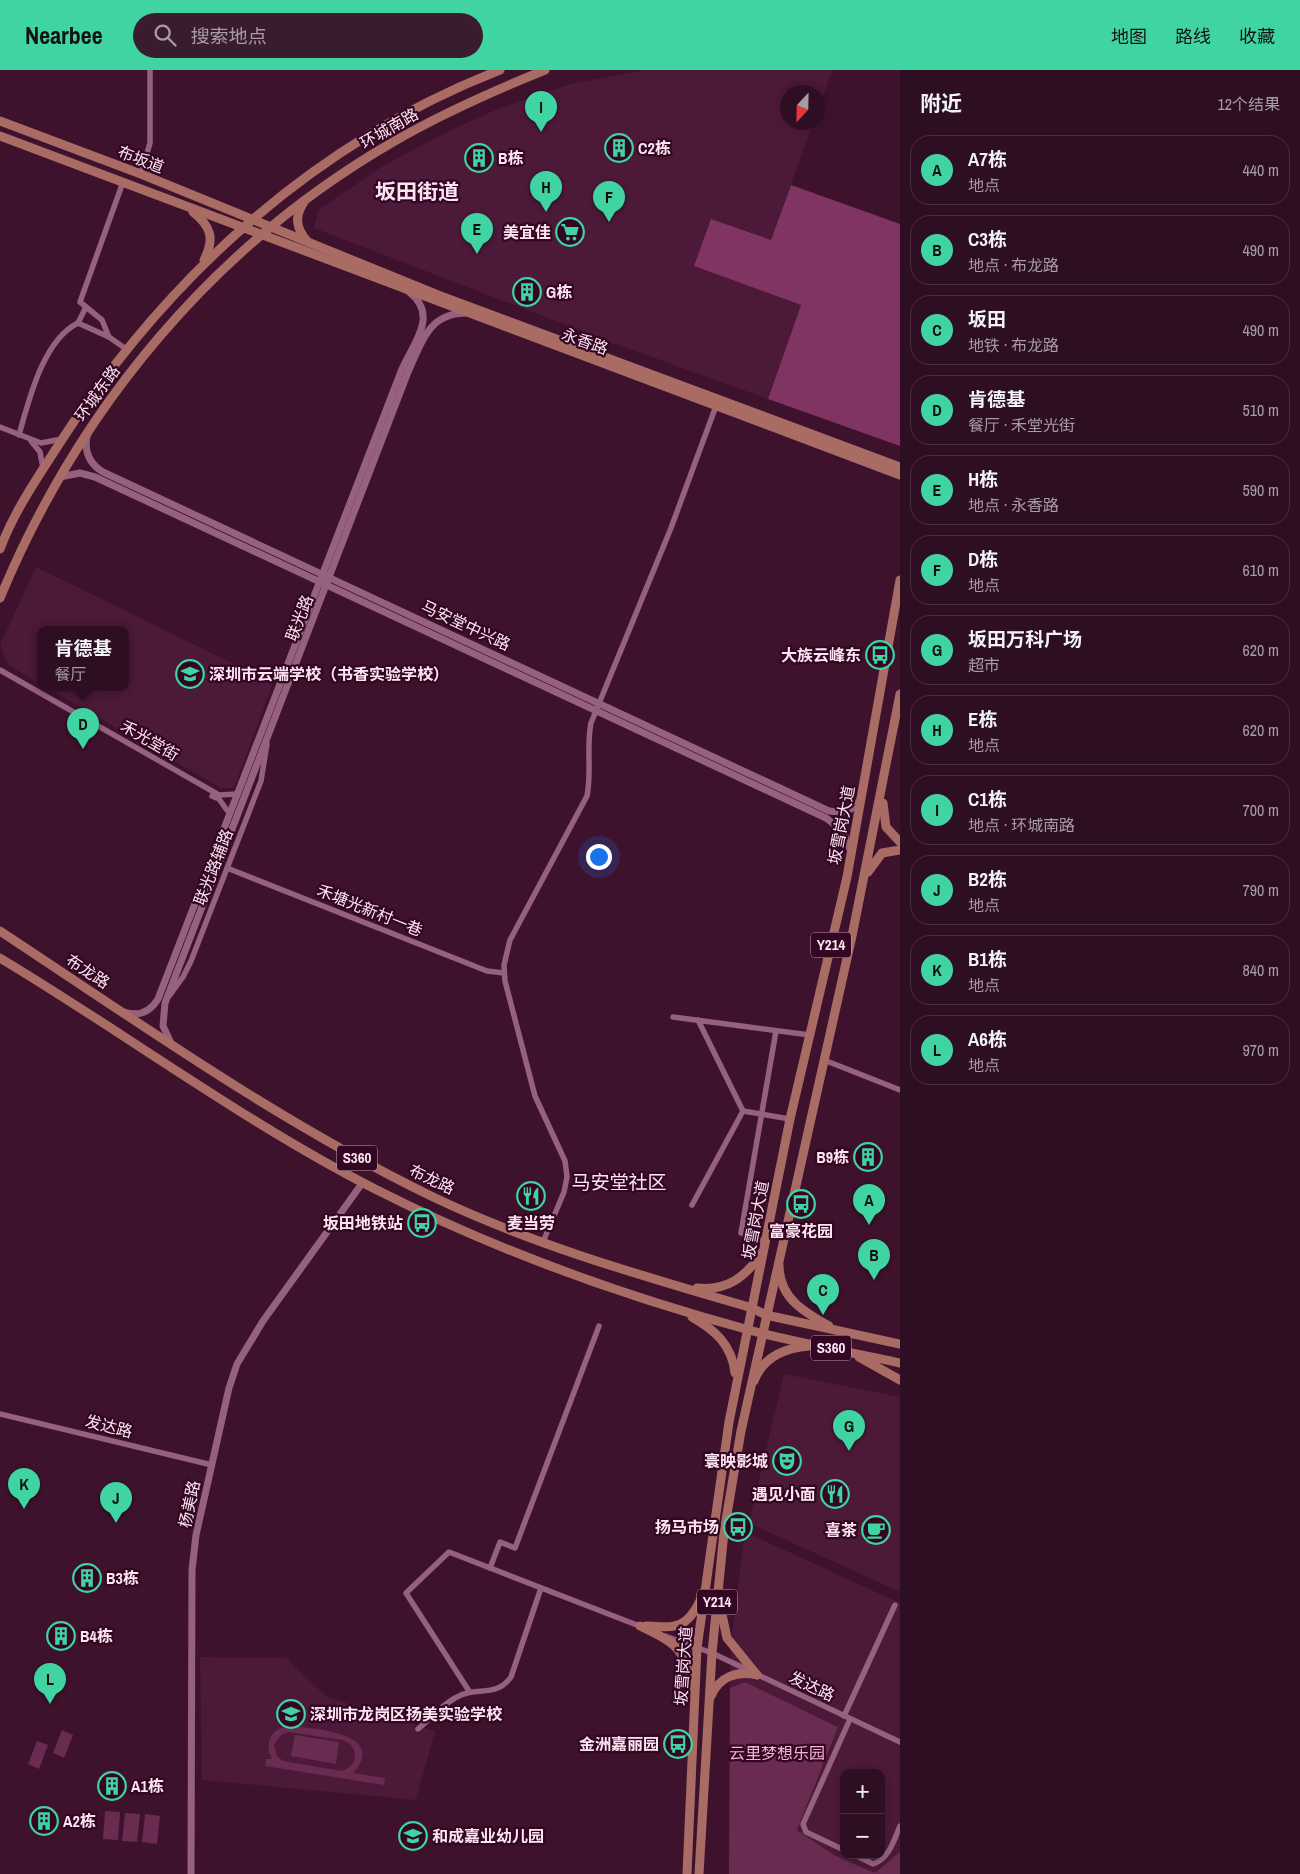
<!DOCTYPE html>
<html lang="zh">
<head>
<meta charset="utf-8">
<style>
	:root { --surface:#2e0e22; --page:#3a1c2f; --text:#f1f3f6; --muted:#a79ca5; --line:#492e40; --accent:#3fd4a2 }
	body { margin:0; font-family:"Archivo Narrow","Noto Sans SC",sans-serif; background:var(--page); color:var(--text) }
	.controls { position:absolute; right:15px; bottom:15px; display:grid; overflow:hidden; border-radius:10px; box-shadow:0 2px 8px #0003 }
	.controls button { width:45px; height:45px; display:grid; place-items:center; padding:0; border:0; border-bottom:1px solid var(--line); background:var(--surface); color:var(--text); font:25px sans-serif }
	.compass { position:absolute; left:780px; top:15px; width:45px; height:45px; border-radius:50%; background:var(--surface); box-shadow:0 2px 8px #0003; rotate:202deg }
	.you { position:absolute; left:598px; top:786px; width:18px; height:18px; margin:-12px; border:4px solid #fff; border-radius:50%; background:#1a73e8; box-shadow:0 0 0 8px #1a73e833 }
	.badge { display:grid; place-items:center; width:32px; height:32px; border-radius:50%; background:var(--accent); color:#111; font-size:16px; font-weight:700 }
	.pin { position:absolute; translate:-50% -41px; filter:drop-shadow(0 1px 2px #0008) }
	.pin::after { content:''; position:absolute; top:26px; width:18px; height:15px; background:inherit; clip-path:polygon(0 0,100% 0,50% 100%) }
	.popup { position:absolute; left:37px; top:556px; width:92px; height:65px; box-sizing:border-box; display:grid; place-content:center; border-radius:10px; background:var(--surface); filter:drop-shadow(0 1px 4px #0005); font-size:16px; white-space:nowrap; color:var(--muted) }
	.popup b { font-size:19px; color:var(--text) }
	.popup::after { content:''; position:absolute; left:50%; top:100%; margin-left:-10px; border:10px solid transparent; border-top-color:var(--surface) }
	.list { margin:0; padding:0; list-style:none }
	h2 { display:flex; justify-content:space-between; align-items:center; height:65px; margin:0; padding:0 20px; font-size:21px }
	h2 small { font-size:16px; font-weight:400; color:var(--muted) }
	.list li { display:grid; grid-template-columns:32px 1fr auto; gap:15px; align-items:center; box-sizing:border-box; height:70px; margin:0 10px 10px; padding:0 10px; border:1px solid var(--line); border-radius:20px }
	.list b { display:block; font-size:19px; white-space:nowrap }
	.list p { margin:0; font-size:16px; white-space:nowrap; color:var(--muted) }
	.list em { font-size:16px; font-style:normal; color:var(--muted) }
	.icon { flex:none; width:28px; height:28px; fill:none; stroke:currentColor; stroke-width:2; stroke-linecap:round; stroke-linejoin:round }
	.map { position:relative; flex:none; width:900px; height:1804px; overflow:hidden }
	header { display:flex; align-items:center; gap:30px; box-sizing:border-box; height:70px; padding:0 25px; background:var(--accent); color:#111 }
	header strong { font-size:24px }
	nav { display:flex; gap:28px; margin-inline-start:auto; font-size:18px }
	.search { width:350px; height:45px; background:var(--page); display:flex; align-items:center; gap:12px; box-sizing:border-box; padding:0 18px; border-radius:28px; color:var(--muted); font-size:19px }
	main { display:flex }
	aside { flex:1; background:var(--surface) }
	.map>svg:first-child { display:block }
</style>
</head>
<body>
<header>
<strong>Nearbee</strong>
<div class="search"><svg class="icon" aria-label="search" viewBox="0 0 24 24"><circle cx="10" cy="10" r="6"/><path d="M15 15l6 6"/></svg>搜索地点</div>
<nav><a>地图</a><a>路线</a><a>收藏</a></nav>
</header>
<main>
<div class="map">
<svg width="900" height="1804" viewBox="0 0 900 1804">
	<rect width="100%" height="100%" fill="#3e122d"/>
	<g fill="#4c1938" fill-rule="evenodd">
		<path d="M644 0H832L818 40V22H788V52L813 53 771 170 694 196 801 235 768 329 613 273 314 158 319 140 340 125 383 96 451 60 498 39 546 22 571 14Z"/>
		<path d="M36 497 273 613 234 718H221L47 618H126V560H41L40 614 8 595 0 575Z"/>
		<path d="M784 1304 900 1327V1522L749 1453Z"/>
		<path d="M745 1462 900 1533V1782L876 1804 834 1785 797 1760 838 1657 745 1612 730 1618 731 1572ZM844 1703H881V1785H844Z"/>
		<path d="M200 1587 286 1588 327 1627 435 1661 416 1730 202 1710Z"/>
	</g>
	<g fill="#6a2b51" fill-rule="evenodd">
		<path d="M745 1612 838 1657 797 1760 834 1785 875 1803 900 1782V1804H729L730 1618Z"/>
		<path d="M293 1656C314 1659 389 1663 353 1703L385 1708 384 1715 265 1696 266 1689H272C263 1672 273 1655 293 1656ZM288 1662 343 1670 350 1674 354 1680C357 1690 352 1698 342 1701L283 1691 277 1686 274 1675 281 1665Z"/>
		<path d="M62 1660 73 1665 64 1688 53 1683Z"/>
		<path d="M295 1665 339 1672 336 1694 291 1686Z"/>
		<path d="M37 1671 48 1675 39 1699 28 1694Z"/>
		<path d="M105 1741 120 1742 118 1770 103 1769Z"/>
		<path d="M125 1743 140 1744 137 1772 122 1771Z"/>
		<path d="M145 1744 160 1746 157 1774 142 1772Z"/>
	</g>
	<path fill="#803461" d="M791 115 900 154V376L768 329 801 235 694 196 711 149 771 170Z"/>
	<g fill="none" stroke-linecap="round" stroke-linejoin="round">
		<g stroke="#96617e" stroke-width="5.5">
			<path d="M141 104 150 73V0"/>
			<path d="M78 253 86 237"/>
			<path d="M109 267 126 279"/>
			<path d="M0 357 41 373 62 369"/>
			<path d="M19 365C29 330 43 270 78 253L109 267 102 250 80 232 123 112"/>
			<path d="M31 371 40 382 43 398"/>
			<path d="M0 600 219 725 237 724"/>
			<path d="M212 726 219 729 229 743"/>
			<path d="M227 798 487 901 504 903"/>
			<path d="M170 925 183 907 191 891 261 711 267 674"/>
			<path d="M673 947 810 965"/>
			<path d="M824 990 900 1020"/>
			<path d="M743 1041 790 1049"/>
			<path d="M692 1135 743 1041 698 950"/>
			<path d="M543 1172 564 1122 567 1107 565 1091 535 1026 505 911 504 895 510 870 587 726C592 702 586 677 591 653L671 458 716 336"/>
			<path d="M766 1172 741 1163 776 961"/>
			<path d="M0 1344 212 1395"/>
			<path d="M490 1498 500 1472 515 1478 599 1256"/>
			<path d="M665 1566 712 1583 900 1672"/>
			<path d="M469 1621 406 1523 449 1482 642 1557"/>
			<path d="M844 1646 895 1535"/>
			<path d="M418 1659C430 1649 441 1636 455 1628 476 1615 495 1629 511 1607L541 1518"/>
			<path d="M844 1780 806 1762 803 1754 850 1649"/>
			<path d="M855 1785 873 1794C889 1789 894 1770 900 1756"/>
		</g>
		<g stroke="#96617e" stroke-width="7">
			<path d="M87 366C84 382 90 394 103 402L829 741C842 743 853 742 860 730"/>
			<path d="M60 407 80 403 95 407 826 748 843 761 851 782"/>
			<path d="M124 942C139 947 150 942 158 929L402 299C414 272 439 245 409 222"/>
			<path d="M171 973 163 956 165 933 408 302C422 272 428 243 467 243"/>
			<path d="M191 1804 192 1500 196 1465 229 1318 237 1294 263 1251 363 1112"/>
		</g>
		<g stroke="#a96c64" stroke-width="9">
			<path d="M0 51 141 104 438 225 900 397"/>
			<path d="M0 66 900 405"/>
			<path d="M304 132C294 147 296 159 308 172"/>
			<path d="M193 142C211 156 215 169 204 190"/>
			<path d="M0 479C15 439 40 404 63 368 169 205 317 71 500 0"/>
			<path d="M0 528C79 338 213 176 393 72 441 44 493 21 545 0"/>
			<path d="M883 733 886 757 900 772"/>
			<path d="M868 802 882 783 900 780"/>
			<path d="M0 861C141 954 279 1052 431 1126 533 1175 643 1206 752 1238L766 1245 900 1274"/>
			<path d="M0 888C125 963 244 1052 375 1119 493 1179 620 1225 749 1260 798 1273 850 1282 900 1293"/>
			<path d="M779 1195C779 1228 804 1242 829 1256"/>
			<path d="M697 1218C728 1221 745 1207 762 1183"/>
			<path d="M692 1247C715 1260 732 1275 735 1303"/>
			<path d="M859 1287 900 1310"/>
			<path d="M754 1311C763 1287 784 1278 809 1276"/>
			<path d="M720 1535 727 1568 757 1605"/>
			<path d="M640 1556C677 1574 684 1577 692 1619"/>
			<path d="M646 1556C676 1558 687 1559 701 1529"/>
			<path d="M711 1626C719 1607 737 1600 757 1605"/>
			<path d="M687 1804 697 1578 729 1352 790 1049 847 807 900 510"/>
			<path d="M699 1804 712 1583 724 1462 741 1361 852 866 900 624"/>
		</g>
	</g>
	<defs>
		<symbol id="building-ring" viewBox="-11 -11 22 22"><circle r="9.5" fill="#330723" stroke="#3fd4a2" stroke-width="1.5"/><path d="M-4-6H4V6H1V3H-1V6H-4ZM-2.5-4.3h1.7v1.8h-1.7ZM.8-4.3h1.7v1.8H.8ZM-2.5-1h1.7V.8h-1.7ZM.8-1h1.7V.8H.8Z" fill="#3fd4a2"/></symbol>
		<symbol id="supermarket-ring" viewBox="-11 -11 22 22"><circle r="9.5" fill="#330723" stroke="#3fd4a2" stroke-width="1.5"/><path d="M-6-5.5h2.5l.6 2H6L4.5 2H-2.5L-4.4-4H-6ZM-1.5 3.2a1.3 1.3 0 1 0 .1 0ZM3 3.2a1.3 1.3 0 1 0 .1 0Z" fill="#3fd4a2"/></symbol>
		<symbol id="bus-ring" viewBox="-11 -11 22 22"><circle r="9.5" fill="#330723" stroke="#3fd4a2" stroke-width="1.5"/><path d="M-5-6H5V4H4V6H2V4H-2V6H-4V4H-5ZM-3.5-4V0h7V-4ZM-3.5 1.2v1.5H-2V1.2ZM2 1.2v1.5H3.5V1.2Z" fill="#3fd4a2"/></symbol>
		<symbol id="school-ring" viewBox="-11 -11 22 22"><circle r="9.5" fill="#330723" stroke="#3fd4a2" stroke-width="1.5"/><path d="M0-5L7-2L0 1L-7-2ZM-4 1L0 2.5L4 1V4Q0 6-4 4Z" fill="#3fd4a2"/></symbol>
		<symbol id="restaurant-ring" viewBox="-11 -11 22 22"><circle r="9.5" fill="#330723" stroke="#3fd4a2" stroke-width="1.5"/><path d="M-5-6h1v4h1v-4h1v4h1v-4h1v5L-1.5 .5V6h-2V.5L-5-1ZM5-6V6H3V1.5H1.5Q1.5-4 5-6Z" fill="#3fd4a2"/></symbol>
		<symbol id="theatre-ring" viewBox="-11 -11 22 22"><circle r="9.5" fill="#330723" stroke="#3fd4a2" stroke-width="1.5"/><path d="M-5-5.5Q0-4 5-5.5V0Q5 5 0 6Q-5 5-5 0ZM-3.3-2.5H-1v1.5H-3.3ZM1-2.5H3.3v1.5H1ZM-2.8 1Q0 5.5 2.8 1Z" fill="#3fd4a2"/></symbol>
		<symbol id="cafe-ring" viewBox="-11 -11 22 22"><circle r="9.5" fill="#330723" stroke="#3fd4a2" stroke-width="1.5"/><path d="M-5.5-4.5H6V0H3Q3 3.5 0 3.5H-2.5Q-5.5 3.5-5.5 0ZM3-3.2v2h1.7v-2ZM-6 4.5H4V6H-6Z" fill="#3fd4a2"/></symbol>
	</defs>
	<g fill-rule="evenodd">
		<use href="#building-ring" x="603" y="62" width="32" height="32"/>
		<use href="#building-ring" x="463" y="72" width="32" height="32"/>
		<use href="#supermarket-ring" x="554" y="146" width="32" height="32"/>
		<use href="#building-ring" x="511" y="206" width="32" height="32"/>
		<use href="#bus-ring" x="864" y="569" width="32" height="32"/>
		<use href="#school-ring" x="174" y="588" width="32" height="32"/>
		<use href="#building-ring" x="852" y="1071" width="32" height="32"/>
		<use href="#restaurant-ring" x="515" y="1110" width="32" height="32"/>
		<use href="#bus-ring" x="785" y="1118" width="32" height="32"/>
		<use href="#bus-ring" x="406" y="1137" width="32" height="32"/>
		<use href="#theatre-ring" x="771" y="1375" width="32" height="32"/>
		<use href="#restaurant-ring" x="819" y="1408" width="32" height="32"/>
		<use href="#bus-ring" x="722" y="1441" width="32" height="32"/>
		<use href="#cafe-ring" x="860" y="1444" width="32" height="32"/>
		<use href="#building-ring" x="71" y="1492" width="32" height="32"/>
		<use href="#building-ring" x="45" y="1550" width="32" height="32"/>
		<use href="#school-ring" x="275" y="1628" width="32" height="32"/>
		<use href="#bus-ring" x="662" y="1658" width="32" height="32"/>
		<use href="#building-ring" x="96" y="1700" width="32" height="32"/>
		<use href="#building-ring" x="28" y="1735" width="32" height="32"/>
		<use href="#school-ring" x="397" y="1750" width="32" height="32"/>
	</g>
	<g text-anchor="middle" stroke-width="4.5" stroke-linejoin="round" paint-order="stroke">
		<g fill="#330723" stroke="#c0a2b3" stroke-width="1">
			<rect x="811" y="862.5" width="40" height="25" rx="4"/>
			<rect x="337" y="1075.5" width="40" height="25" rx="4"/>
			<rect x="811" y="1265.5" width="40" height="25" rx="4"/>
			<rect x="697" y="1519.5" width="40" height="25" rx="4"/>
		</g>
		<g font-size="15" font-weight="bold" fill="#fde4f1">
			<text x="831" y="880">Y214</text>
			<text x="357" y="1093">S360</text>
			<text x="831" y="1283">S360</text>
			<text x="717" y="1537">Y214</text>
		</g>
		<g font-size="16" fill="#fde4f1" stroke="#330723">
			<text transform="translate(389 58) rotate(-30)" y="6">环城南路</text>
			<text transform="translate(141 89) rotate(21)" y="6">布坂道</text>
			<text transform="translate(585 271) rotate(20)" y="6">永香路</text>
			<text transform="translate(97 323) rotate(-54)" y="6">环城东路</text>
			<text transform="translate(299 548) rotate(-69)" y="6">联光路</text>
			<text transform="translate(466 555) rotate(25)" y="6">马安堂中兴路</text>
			<text transform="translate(150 670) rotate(30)" y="6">禾光堂街</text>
			<text transform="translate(841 755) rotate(-79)" y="6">坂雪岗大道</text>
			<text transform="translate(213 797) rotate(-69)" y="6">联光路辅路</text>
			<text transform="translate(370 840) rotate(22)" y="6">禾塘光新村一巷</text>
			<text transform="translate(88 901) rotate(33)" y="6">布龙路</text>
			<text transform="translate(432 1109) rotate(25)" y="6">布龙路</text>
			<text transform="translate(755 1150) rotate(-79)" y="6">坂雪岗大道</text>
			<text transform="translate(109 1356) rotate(14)" y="6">发达路</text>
			<text transform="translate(189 1434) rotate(-78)" y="6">杨美路</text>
			<text transform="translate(683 1596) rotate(-86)" y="6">坂雪岗大道</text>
			<text transform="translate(812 1616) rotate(25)" y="6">发达路</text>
		</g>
		<g font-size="16" font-weight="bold" fill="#fde4f1" stroke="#330723" text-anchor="start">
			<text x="638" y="84">C2栋</text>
			<text x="498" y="94">B栋</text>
			<text x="551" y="168" text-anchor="end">美宜佳</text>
			<text x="546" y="228">G栋</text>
			<text x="861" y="591" text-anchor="end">大族云峰东</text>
			<text x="209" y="610">深圳市云端学校（书香实验学校）</text>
			<text x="849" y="1093" text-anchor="end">B9栋</text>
			<text x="403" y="1159" text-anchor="end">坂田地铁站</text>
			<text x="531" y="1159" text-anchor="middle">麦当劳</text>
			<text x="801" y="1167" text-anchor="middle">富豪花园</text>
			<text x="768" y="1397" text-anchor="end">寰映影城</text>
			<text x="816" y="1430" text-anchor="end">遇见小面</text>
			<text x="719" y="1463" text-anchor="end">扬马市场</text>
			<text x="857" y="1466" text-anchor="end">喜茶</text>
			<text x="106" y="1514">B3栋</text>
			<text x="80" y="1572">B4栋</text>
			<text x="310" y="1650">深圳市龙岗区扬美实验学校</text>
			<text x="659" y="1680" text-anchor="end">金洲嘉丽园</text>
			<text x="131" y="1722">A1栋</text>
			<text x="63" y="1757">A2栋</text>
			<text x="432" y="1772">和成嘉业幼儿园</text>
		</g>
		<g font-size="16" fill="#f6b3d6" stroke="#330723">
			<text x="777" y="1689">云里梦想乐园</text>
		</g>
		<g font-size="19" fill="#fde4f1" stroke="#330723">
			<text x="619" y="1119">马安堂社区</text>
		</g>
		<g font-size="21" font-weight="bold" fill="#fde4f1" stroke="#330723">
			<text x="417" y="129">坂田街道</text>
		</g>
	</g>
</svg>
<div class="controls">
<button>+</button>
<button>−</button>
</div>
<svg class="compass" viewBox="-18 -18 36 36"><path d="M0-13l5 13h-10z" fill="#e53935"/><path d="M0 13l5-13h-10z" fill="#a79ca5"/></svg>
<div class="you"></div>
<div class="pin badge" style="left:869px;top:1155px">A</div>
<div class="pin badge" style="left:874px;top:1210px">B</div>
<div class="pin badge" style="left:823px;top:1245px">C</div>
<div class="pin badge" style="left:83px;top:679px">D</div>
<div class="popup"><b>肯德基</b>餐厅</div>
<div class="pin badge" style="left:477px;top:184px">E</div>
<div class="pin badge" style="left:609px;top:152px">F</div>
<div class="pin badge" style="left:849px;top:1381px">G</div>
<div class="pin badge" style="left:546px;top:142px">H</div>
<div class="pin badge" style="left:541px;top:62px">I</div>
<div class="pin badge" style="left:116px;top:1453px">J</div>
<div class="pin badge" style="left:24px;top:1439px">K</div>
<div class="pin badge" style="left:50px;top:1634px">L</div>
</div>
<aside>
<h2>附近<small>12个结果</small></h2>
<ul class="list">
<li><span class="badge">A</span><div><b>A7栋</b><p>地点</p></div><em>440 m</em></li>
<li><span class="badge">B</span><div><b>C3栋</b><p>地点 · 布龙路</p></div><em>490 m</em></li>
<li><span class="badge">C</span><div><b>坂田</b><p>地铁 · 布龙路</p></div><em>490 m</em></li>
<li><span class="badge">D</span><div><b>肯德基</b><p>餐厅 · 禾堂光街</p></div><em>510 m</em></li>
<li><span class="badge">E</span><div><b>H栋</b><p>地点 · 永香路</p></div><em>590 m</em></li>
<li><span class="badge">F</span><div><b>D栋</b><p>地点</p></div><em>610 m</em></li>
<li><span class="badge">G</span><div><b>坂田万科广场</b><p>超市</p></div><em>620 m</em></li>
<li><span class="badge">H</span><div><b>E栋</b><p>地点</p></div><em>620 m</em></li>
<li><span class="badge">I</span><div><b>C1栋</b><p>地点 · 环城南路</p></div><em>700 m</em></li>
<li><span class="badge">J</span><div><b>B2栋</b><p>地点</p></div><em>790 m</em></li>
<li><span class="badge">K</span><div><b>B1栋</b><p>地点</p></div><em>840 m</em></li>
<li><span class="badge">L</span><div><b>A6栋</b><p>地点</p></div><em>970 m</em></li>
</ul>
</aside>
</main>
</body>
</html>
